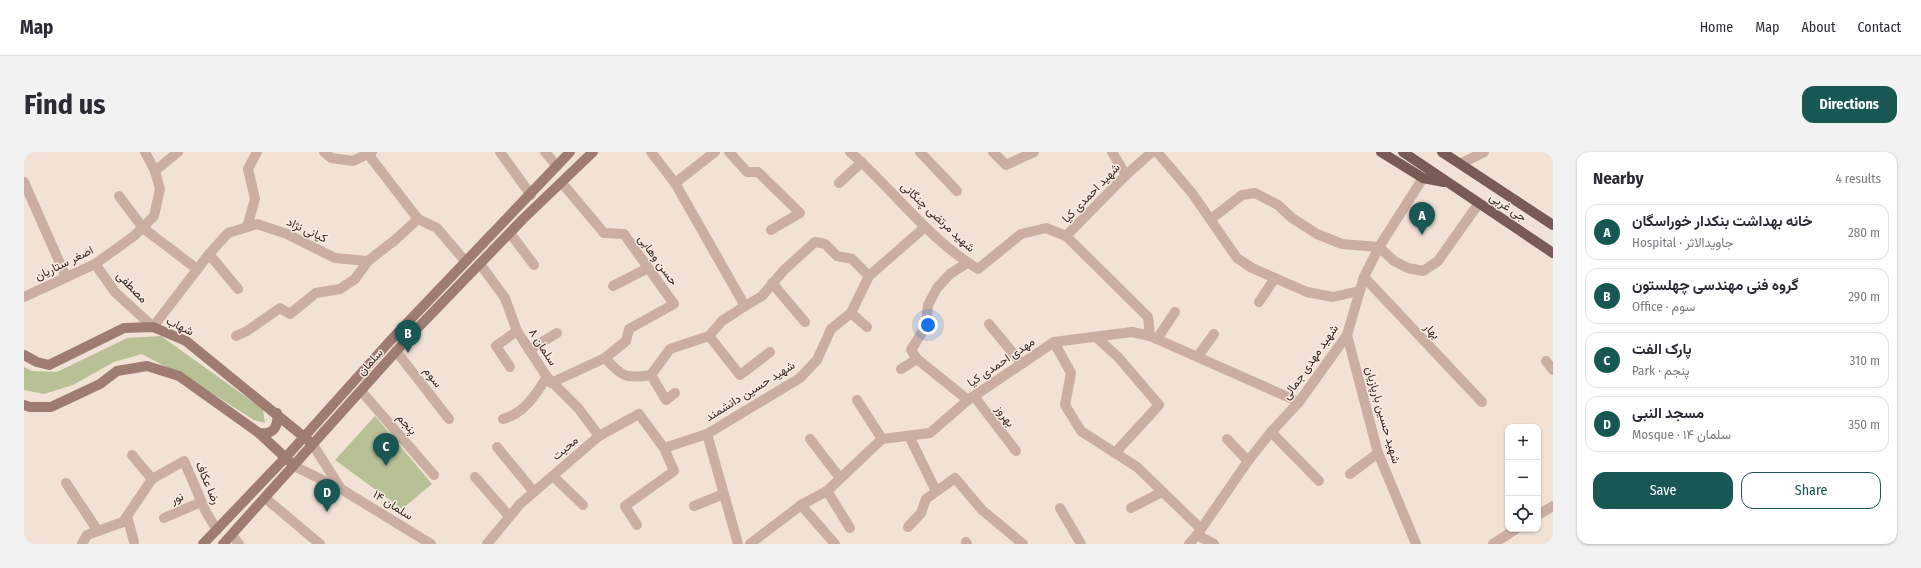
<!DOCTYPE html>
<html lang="en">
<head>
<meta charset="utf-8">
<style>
	:root { --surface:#fff; --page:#f2f2f3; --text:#2b2b33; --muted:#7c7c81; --line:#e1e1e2; --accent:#185753 }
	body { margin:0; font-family:"Fira Sans Condensed",Vazirmatn,sans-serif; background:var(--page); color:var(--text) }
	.controls { position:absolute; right:12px; bottom:12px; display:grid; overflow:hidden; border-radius:8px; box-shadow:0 1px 3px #0004 }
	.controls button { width:36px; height:36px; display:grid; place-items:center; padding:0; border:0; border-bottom:1px solid var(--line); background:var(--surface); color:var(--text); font:20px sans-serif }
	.you { position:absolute; left:904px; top:173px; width:14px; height:14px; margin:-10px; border:3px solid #fff; border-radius:50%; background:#1a73e8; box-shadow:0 0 0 6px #1a73e833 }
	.badge { display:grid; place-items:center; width:26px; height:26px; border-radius:50%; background:var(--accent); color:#fff; font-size:13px; font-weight:700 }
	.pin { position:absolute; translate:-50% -33px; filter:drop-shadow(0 1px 2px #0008) }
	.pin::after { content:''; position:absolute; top:21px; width:14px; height:12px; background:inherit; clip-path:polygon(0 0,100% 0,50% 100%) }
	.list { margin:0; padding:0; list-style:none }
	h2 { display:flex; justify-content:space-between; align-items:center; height:52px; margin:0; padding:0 16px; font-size:17px }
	h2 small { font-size:13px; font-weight:400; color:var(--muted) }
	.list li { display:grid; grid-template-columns:26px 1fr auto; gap:12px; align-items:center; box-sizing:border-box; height:56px; margin:0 8px 8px; padding:0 8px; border:1px solid var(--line); border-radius:12px }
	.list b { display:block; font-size:15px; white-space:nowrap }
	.list p { margin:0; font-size:13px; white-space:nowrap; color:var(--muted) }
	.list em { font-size:13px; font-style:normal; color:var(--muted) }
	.actions { display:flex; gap:8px; padding:12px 16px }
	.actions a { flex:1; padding:9px 0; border:1px solid var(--accent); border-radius:12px; text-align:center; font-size:14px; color:var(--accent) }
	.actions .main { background:var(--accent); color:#fff }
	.icon { flex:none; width:22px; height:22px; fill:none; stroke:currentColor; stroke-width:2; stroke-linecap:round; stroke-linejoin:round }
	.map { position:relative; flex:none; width:1529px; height:392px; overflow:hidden; border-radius:12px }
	header { display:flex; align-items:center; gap:24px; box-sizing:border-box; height:56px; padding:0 20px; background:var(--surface); border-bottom:1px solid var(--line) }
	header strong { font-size:19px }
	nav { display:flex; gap:22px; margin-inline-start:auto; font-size:14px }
	.intro { display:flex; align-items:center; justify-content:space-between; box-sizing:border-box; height:96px; padding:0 24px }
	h1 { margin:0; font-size:28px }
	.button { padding:10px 18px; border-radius:12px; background:var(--accent); color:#fff; font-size:14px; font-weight:700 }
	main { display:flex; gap:24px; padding:0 24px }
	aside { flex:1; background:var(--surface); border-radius:12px; box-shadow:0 1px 3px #0004 }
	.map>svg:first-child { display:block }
</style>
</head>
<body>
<header>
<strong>Map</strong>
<nav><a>Home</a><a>Map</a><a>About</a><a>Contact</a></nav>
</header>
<div class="intro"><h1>Find us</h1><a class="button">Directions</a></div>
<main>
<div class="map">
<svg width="1529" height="392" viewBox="0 0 1529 392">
	<rect width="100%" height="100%" fill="#f2e1d5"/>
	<g fill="#b8c195">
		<path d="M137 184 239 257 241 271 230 268 170 230 118 202 90 210 49 233 20 242 0 238V215L8 219 33 220 103 186Z"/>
		<path d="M351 264 408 332 378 357 311 308Z"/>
	</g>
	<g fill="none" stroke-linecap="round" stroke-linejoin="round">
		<g stroke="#caaea1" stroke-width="10">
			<path d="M300 0 307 6 329 9 348 0"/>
			<path d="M476 0 507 43"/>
			<path d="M521 0 533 14"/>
			<path d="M627 0 651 31"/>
			<path d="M705 0 723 20H734L776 61 747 78"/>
			<path d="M826 0C869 37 904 87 954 117L997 82 1022 76 1042 84 1124 165 1126 184"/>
			<path d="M896 0 933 39"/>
			<path d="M969 0 982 13 1010 0"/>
			<path d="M1088 0 1102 23"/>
			<path d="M1133 0 1168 41 1213 106 1228 116 1283 140 1309 145 1335 139"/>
			<path d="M344 2 394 67"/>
			<path d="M1436 12 1460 0"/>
			<path d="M131 19 154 0"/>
			<path d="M0 30 42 125"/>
			<path d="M815 31 838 10"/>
			<path d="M95 44 119 76 173 117"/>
			<path d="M1187 67 1218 43 1231 41 1254 53 1268 66 1293 82 1318 92 1355 95 1370 109 1384 116 1399 119 1414 109 1455 51"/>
			<path d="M223 75 231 47 224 17 233 0"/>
			<path d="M486 81 510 113"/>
			<path d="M1042 84 1102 23 1128 0"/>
			<path d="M185 102 214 137"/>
			<path d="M943 111 926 122 913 136 904 153 902 174 887 198 893 207 944 248"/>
			<path d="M71 112 91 140 129 175 185 102 204 81 233 72 263 82 311 106 344 109 371 88 394 67 413 76 441 109"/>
			<path d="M456 112 481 146 493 179 523 225 555 257 575 284"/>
			<path d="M1340 125 1458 250"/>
			<path d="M748 131 781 170"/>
			<path d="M589 134 624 116"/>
			<path d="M0 145 71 112 110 84 130 64 136 37 131 19 121 0"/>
			<path d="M1235 150 1251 126"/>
			<path d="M721 154 738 144 760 118 791 90 801 92 813 104 828 107 845 124"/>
			<path d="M827 161 843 175"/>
			<path d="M965 172 998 212"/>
			<path d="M1323 183 1354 301 1392 392"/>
			<path d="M212 184 223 179 256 156 266 162 292 141 316 137 331 127 344 109"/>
			<path d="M685 184 716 223 746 200"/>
			<path d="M1072 185 1094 205 1135 253 1091 301"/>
			<path d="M1133 187 1151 160"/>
			<path d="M1030 190 1047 221 1041 253 1057 279 1113 315 1176 376"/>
			<path d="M505 198 533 181"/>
			<path d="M372 199 425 267"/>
			<path d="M1174 204 1190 182"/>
			<path d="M581 206C598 225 602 227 627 223L646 197 685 184 698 169 721 154 651 31 691 0"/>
			<path d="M1522 209 1529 218"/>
			<path d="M486 215 472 194 493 179"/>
			<path d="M877 217 893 207"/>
			<path d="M627 223 642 248 651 241"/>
			<path d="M527 231 581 206 602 189 605 177 650 152 600 82 580 81 538 31"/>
			<path d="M337 239 410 323"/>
			<path d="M950 244 992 299"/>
			<path d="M833 248 858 287"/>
			<path d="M479 267C501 261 511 243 523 225"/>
			<path d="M1247 280 1295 329"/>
			<path d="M683 282 714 392"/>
			<path d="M885 284 912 339"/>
			<path d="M786 287 816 326"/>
			<path d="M1203 287 1224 309"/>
			<path d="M289 293 317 337"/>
			<path d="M473 295 510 340"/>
			<path d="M640 296 683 282 776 226 793 208 807 177 827 161 845 124 901 75"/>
			<path d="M108 303 128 327"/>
			<path d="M270 314 317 337 407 392"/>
			<path d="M1326 322 1354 301"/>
			<path d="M529 324 559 353"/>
			<path d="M451 325 485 364"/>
			<path d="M42 331 74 379"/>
			<path d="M803 339 826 376"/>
			<path d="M241 346 296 392"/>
			<path d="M777 353 811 392"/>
			<path d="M670 354 700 342"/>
			<path d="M1036 356 1057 392"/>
			<path d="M1107 356 1138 340"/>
			<path d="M1514 363 1529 354"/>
			<path d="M103 364 110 390"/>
			<path d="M140 366 177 350"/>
			<path d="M884 375 897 361 902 347 931 326 958 358 999 392"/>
			<path d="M208 383 215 392"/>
			<path d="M1173 383 1190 392"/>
			<path d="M942 390 943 392"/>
			<path d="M58 392 63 383 99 370 128 327 160 309 182 360 193 378"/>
			<path d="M463 392 496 352 575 284 615 262 640 296 650 319 601 354 613 373"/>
			<path d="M726 392 777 353 803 339 858 287 906 281 944 248 1030 190 1108 180 1126 184 1275 250"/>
			<path d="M1165 392 1173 383 1224 309 1247 280 1275 250 1323 183 1340 125 1355 95 1399 26"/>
			<path d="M1469 392 1492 377"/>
		</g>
		<g stroke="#9e7c72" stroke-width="10">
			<path d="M0 203 13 210 25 213 100 176 129 175 162 189 285 289"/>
			<path d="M0 253 6 255H27L76 232 93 219 123 214 155 224 235 281 265 309"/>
			<path d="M235 281C249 283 255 275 253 261"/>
			<path d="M179 392 262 305 366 189 546 0"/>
			<path d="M199 392 385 185 499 67 569 0"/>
		</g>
		<g stroke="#775b54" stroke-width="10">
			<path d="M1357 0 1399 26 1420 30"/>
			<path d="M1379 0 1529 101"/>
			<path d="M1418 0 1529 73"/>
		</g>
	</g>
	<g text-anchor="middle" stroke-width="3" stroke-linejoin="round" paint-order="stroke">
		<g font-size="12" fill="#342724" stroke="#faebe1">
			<text transform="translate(1067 41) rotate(-46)" y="4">شهید احمدی کیا</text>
			<text transform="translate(1484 55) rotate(34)" y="4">جی غربی</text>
			<text transform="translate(914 65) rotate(43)" y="4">شهید مرتضی چنگانی</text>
			<text transform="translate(283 78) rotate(25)" y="4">کیانی نژاد</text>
			<text transform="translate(634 108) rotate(54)" y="4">حسن وهابی</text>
			<text transform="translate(40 111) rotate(-26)" y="4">اصغر ستاریان</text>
			<text transform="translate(108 135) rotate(46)" y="4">مصطفی</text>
			<text transform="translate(156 174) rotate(26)" y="4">شهاب</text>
			<text transform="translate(1408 179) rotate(47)" y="4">بهار</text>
			<text transform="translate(519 195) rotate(57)" y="4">سلمان ۸</text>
			<text transform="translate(346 210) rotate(-48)" y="4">سلمان</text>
			<text transform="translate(977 210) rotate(-34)" y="4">مهدی احمدی کیا</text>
			<text transform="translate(1286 210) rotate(-55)" y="4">شهید مهدی جمالی</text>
			<text transform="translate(409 225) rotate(52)" y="4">سوم</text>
			<text transform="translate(726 239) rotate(-32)" y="4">شهید حسین دانشمند</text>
			<text transform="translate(1359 263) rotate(74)" y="4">شهید حسین بارپازیان</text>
			<text transform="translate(981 264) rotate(53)" y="4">بهروز</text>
			<text transform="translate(383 272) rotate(49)" y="4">پنجم</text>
			<text transform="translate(541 296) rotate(-41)" y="4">محبت</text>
			<text transform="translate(184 331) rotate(67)" y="4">رضا عکاف</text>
			<text transform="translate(153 346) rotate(-24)" y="4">نور</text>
			<text transform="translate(369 353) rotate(32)" y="4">سلمان ۱۴</text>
		</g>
	</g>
</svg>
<div class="controls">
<button>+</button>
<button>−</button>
<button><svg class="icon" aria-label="locate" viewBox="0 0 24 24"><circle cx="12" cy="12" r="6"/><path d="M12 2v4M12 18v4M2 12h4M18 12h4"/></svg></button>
</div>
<div class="you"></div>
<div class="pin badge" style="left:1398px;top:83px">A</div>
<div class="pin badge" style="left:384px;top:201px">B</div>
<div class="pin badge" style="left:362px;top:314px">C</div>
<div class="pin badge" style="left:303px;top:360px">D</div>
</div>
<aside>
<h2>Nearby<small>4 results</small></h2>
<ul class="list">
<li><span class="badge">A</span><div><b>خانه بهداشت بنکدار خوراسگان</b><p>Hospital · جاویدالاثر</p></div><em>280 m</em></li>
<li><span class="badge">B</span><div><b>گروه فنی مهندسی چهلستون</b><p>Office · سوم</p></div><em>290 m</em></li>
<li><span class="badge">C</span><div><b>پارک الفت</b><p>Park · پنجم</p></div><em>310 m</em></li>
<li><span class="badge">D</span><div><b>مسجد النبی</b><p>Mosque · سلمان ۱۴</p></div><em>350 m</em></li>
</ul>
<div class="actions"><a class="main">Save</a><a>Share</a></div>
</aside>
</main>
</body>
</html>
